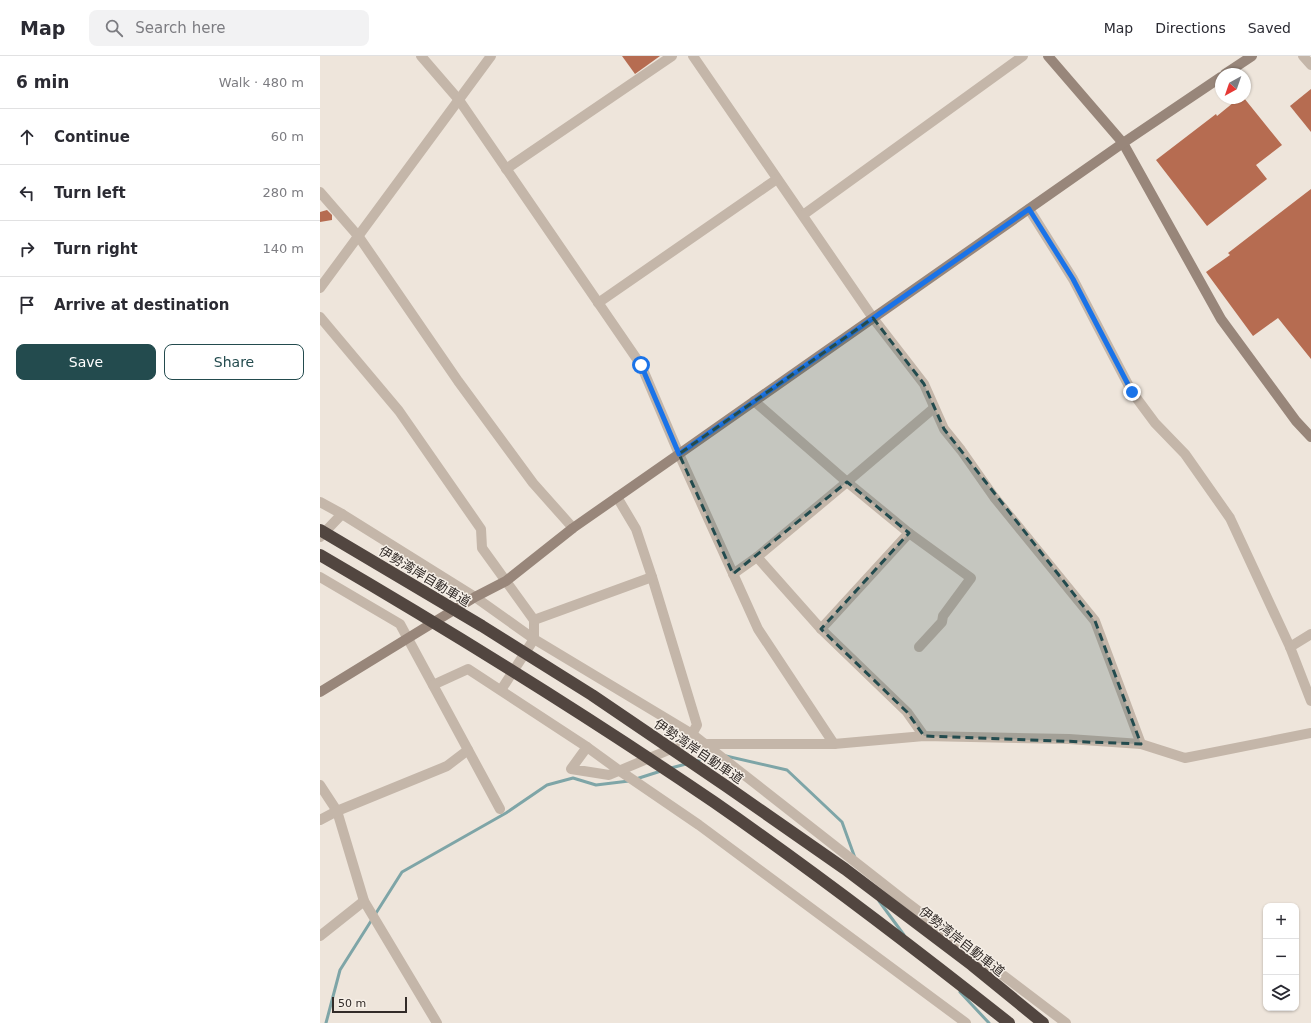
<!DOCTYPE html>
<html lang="en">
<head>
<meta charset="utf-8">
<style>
	:root { --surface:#fff; --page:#f2f2f3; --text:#2b2b33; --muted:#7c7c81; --line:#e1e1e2; --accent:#234b4e }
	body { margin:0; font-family:"DejaVu Sans","Noto Sans JP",sans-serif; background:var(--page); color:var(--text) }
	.controls { position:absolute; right:12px; bottom:12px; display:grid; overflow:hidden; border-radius:8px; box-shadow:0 1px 3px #0004 }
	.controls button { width:36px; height:36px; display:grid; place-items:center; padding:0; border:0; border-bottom:1px solid var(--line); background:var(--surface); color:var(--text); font:20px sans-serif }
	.compass { position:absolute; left:895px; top:12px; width:36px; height:36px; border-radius:50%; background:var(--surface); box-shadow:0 1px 3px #0004; rotate:220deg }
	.scale { position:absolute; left:12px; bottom:10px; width:75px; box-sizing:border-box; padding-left:4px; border:2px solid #322b28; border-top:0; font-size:11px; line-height:14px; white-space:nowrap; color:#322b28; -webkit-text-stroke:3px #f6efe7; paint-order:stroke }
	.stop { position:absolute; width:12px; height:12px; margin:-9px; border:3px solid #1a73e8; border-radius:50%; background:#fff }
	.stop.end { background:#1a73e8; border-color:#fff; box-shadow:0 1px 4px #0008 }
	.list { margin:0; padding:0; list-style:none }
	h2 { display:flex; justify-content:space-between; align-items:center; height:52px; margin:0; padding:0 16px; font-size:17px }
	h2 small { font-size:13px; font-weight:400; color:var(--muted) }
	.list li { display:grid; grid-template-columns:26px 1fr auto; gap:12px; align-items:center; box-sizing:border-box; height:56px; padding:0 16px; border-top:1px solid var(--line) }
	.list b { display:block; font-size:15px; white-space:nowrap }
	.list em { font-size:13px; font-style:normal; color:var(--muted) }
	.actions { display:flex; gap:8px; padding:12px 16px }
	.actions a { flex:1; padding:9px 0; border:1px solid var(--accent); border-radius:8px; text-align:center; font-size:14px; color:var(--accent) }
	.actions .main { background:var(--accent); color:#fff }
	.icon { flex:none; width:22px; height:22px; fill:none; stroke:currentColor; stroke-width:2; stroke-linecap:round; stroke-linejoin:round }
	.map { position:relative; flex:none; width:991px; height:967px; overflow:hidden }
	header { display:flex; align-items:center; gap:24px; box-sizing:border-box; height:56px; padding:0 20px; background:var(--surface); border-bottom:1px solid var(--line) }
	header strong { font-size:19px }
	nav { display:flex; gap:22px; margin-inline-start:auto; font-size:14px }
	.search { width:280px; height:36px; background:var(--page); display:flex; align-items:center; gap:10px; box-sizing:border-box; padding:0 14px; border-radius:8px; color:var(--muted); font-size:15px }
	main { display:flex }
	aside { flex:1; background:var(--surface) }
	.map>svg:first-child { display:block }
</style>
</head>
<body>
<header>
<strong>Map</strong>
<div class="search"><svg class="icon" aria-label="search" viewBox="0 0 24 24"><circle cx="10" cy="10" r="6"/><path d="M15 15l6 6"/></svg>Search here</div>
<nav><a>Map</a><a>Directions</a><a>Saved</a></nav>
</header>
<main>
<aside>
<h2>6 min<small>Walk · 480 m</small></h2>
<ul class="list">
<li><svg class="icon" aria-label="ahead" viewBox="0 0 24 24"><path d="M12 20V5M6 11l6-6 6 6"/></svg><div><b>Continue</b></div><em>60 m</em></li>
<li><svg class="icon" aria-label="left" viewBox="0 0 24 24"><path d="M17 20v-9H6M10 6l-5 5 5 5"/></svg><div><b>Turn left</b></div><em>280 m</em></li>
<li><svg class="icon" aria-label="right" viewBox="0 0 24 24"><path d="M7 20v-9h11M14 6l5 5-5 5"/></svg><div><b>Turn right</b></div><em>140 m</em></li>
<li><svg class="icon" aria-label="arrive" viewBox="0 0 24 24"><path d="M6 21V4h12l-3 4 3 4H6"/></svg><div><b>Arrive at destination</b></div></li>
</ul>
<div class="actions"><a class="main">Save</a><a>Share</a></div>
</aside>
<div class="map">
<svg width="991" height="967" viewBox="0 0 991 967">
	<rect width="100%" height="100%" fill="#eee5db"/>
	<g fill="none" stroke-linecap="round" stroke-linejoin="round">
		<g stroke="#7ea5a7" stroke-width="3">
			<path d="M406 700 467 714 522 766 535 802"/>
			<path d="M375 705 395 699"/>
			<path d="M351 712 366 708"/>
			<path d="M316 723 341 715"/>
			<path d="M559 845 584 879"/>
			<path d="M640 936 669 967"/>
			<path d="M6 967 20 914 82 816 186 757 227 729 253 722 276 729 309 725"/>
		</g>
	</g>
	<g fill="#b66c51">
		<path d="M302 0H340L315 18Z"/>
		<path d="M991 33V76L970 50Z"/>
		<path d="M919 42H924L962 89 936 109 947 123 887 170 836 104 896 58 897 60Z"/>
		<path d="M991 133V303L958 262 933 280 886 216 910 199 908 197Z"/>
		<path d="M7 154 12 159V164L0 166V156Z"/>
	</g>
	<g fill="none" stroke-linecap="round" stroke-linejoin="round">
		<g stroke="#c4b6a9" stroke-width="10">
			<path d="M101 0 139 44 321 309 359 398 438 573 514 688"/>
			<path d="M373 0 553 262 604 328 624 373 641 394 674 441 775 565 821 688"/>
			<path d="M983 0 991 9"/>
			<path d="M186 113 352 0"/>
			<path d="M0 136 39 181 138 325 213 427 253 472"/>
			<path d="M709 153 753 223 812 336 835 367 865 398 910 462 970 591 991 645"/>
			<path d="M483 159 703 0"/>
			<path d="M0 232 171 0"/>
			<path d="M278 247 457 123"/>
			<path d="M0 261 79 355 161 473 162 492 214 564V583L181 634"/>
			<path d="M434 345 527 426 589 477 651 522 623 560 622 566 599 591"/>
			<path d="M297 441 316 473 332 521 377 669 372 678"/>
			<path d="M0 446 22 458 155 541 214 583 372 678 585 845 746 967"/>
			<path d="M0 481 22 458"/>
			<path d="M437 501 501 573 587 656 604 680"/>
			<path d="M413 518 437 501 527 426 614 352"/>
			<path d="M0 521 80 568 180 753"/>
			<path d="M214 564 332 521"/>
			<path d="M501 573 589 477"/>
			<path d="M970 591 991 578"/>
			<path d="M113 629 148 613 267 691 300 715 379 769 646 967"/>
			<path d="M267 691 251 713 289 719 370 685 386 688H514L604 680 749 683 821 688 865 702 991 677"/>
			<path d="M0 729 17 755 44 845 117 967"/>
			<path d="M0 764 17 755 127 710 148 694"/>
			<path d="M0 880 44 845"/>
		</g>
		<g stroke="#98867a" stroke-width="10">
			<path d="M728 0 803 87 901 263 976 365 991 381"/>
			<path d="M905 18 932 0"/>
			<path d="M0 636 155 541 186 525 253 472 359 398 803 87 901 21"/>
		</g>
		<g stroke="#524640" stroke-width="12">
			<path d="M0 474 162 570 272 639 406 730 525 813 652 909 723 967"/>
			<path d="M0 499C134 577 266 659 394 746 495 816 593 891 689 967"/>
		</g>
	</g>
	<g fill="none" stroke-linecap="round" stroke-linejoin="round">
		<path stroke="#1a73e8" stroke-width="5" d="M321 309 359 398 709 153 753 223 812 336"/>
	</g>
	<path fill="#234b4e" fill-opacity="0.2" stroke="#234b4e" stroke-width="3" stroke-dasharray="8 5" stroke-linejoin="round" d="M553 262 604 328 624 373 775 565 821 688 604 680 587 656 501 573 589 477 527 426 413 518 359 398Z"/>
	<g text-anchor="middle" stroke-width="3" stroke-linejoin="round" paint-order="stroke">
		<g font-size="13" fill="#322b28" stroke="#f6efe7">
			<text transform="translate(105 520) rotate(31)" y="5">伊勢湾岸自動車道</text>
			<text transform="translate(379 695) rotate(34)" y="5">伊勢湾岸自動車道</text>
			<text transform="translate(642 885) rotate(38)" y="5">伊勢湾岸自動車道</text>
		</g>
	</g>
</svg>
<div class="controls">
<button>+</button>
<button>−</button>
<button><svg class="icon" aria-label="layers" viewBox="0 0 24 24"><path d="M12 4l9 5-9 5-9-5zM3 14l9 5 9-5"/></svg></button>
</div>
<svg class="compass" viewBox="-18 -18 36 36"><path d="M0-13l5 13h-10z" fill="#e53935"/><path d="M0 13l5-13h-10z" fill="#7c7c81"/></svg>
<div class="scale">50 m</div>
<div class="stop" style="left:321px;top:309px"></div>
<div class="stop end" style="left:812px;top:336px"></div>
</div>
</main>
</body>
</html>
